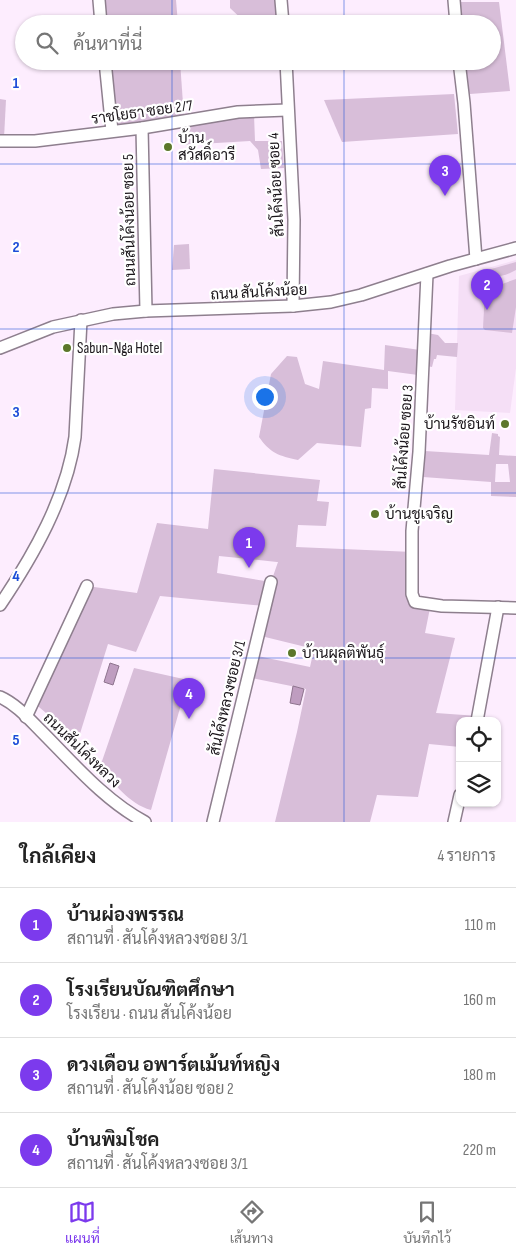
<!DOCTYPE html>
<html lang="th">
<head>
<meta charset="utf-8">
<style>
	:root { --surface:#fff; --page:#f2f2f2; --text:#222; --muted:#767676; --line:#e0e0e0; --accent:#7c3aed }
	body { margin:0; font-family:"Sofia Sans Condensed",Sarabun,sans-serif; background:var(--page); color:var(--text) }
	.controls { position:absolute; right:15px; bottom:15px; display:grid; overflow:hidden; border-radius:10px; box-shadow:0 1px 4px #0004 }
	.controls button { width:45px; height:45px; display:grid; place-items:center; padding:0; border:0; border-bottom:1px solid var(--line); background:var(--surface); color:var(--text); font:25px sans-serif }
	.you { position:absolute; left:264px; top:396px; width:18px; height:18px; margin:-12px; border:4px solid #fff; border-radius:50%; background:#1a73e8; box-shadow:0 0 0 8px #1a73e833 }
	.badge { display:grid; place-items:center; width:32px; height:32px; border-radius:50%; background:var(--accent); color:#fff; font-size:16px; font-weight:700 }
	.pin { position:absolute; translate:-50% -41px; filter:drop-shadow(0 1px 2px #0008) }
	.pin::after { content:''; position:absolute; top:26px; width:18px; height:15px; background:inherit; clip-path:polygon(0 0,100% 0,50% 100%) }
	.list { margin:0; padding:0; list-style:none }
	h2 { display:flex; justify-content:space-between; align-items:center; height:65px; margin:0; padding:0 20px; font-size:21px }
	h2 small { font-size:16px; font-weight:400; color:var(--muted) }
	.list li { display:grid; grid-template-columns:32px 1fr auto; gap:15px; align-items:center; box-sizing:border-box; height:75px; padding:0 20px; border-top:1px solid var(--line) }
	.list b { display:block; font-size:19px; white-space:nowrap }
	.list p { margin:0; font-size:16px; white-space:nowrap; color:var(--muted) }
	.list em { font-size:16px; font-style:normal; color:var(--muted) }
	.icon { flex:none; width:28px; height:28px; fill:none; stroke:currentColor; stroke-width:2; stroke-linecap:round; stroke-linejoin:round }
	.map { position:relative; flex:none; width:516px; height:822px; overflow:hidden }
	.search { position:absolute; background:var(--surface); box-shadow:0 1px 4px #0004; left:15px; right:15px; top:15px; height:55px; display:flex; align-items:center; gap:12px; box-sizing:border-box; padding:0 18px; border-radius:28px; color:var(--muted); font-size:19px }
	.sheet { height:365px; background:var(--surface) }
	nav { display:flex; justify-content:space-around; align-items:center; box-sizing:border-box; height:70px; border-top:1px solid var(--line); background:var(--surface); font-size:14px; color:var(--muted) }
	nav a { display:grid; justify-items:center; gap:2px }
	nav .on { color:var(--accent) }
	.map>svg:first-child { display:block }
</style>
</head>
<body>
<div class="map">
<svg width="516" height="822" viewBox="0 0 516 822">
	<rect width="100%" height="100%" fill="#fdedfe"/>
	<path fill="#f5dff6" d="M516 260V368L510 413 455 410 459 276Z"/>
	<g fill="#d8bed9" fill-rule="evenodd">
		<path d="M105 0H176L178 24H107Z"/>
		<path d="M230 0H277L279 24H247L230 8Z"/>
		<path d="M459 2H499L510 91 470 94 465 89 463 61H492V24H460Z"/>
		<path d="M95 15 96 24H65L64 18Z"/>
		<path d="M109 61H180L184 118 116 127Z"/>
		<path d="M454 94 458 134 342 142 324 100Z"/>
		<path d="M0 99 6 100 4 138H0Z"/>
		<path d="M254 115 255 141H282L284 168 261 169 258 150 250 141 183 145 181 127Z"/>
		<path d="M189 244 190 269 172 270 174 245Z"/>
		<path d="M516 262V270C507 275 499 278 488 276L484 271Z"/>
		<path d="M516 279V307L512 333 485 330 483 328 485 290Z"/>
		<path d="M427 333 438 335 445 343H458L457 357 437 355 436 359H434L432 367 427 366Z"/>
		<path d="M385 345 420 350 418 375 388 371V389L372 388 371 408 365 409 361 447 317 443 298 460C279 456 270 453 259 437L271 374 287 356 297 357 305 384 319 389 323 361 384 370Z"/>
		<path d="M492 433 498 434V436L500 437 499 455 516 456V497L491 496V482L423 477 425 451 489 455ZM496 464H508L510 482H495Z"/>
		<path d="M214 469 320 480 317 501 329 502 326 526 298 525 296 547 413 552 411 592 413 608H430L425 633 455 638 436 713 478 716 477 721H460V747L429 744 418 797 377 795 370 822H275L297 732 306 689 247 677 253 655 310 667 314 649 257 635 264 606 160 596 136 652 108 644 78 740 33 702 87 586 137 593 157 523 208 529ZM219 556 277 562H278L271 582 217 573Z"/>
		<path d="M134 668 188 680 151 810C129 804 114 783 100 767Z"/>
	</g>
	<g fill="#bf9dc0" stroke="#8e748e">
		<path d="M110 663 119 666 113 685 104 682Z"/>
		<path d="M293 686 304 689 300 705 290 703Z"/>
	</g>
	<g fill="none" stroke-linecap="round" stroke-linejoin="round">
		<defs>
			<g id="minor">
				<path d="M99 0 101 24"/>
				<path d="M281 0 283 24"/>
				<path d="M454 0 456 24"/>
				<path d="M105 61 112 131"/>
				<path d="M286 61 294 220 293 306"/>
				<path d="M459 61 464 103 476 259"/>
				<path d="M142 128 146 311"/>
				<path d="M0 141H35L142 128 238 112 287 110"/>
				<path d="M427 274 419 452 412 531V594L415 602 442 606 516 608"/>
				<path d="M0 348 53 327 113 314 146 311 293 306 331 302 361 295 450 266 516 248"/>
				<path d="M0 605C33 556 67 497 75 437L81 320"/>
				<path d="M0 697C16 704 29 719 41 731 73 763 105 801 145 822"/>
				<path d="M26 717 87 586"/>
				<path d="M477 721 498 607"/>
				<path d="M213 822 271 582"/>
				<path d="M454 822 460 795"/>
			</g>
		</defs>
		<use href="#minor" stroke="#8e7f8e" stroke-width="14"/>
		<use href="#minor" stroke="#fff" stroke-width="11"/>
	</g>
	<path fill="none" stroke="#1d4ed8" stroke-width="1" stroke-opacity="0.55" d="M172 0V24M344 0V24M172 61V822M344 61V822M0 164H516M0 329H516M0 493H516M0 658H516"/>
	<g fill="#5c772b" stroke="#fff" stroke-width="2">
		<circle cx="168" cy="147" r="5"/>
		<circle cx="67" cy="348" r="5"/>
		<circle cx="505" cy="424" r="5"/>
		<circle cx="375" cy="514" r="5"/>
		<circle cx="292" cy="653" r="5"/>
	</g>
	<g text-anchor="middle" stroke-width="4.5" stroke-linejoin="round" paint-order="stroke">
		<g font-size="15" fill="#1a151a" stroke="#fff">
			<text transform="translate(142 112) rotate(-8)" y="5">ราชโยธา ซอย 2/7</text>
			<text transform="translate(276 185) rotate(-93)" y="5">สันโค้งน้อย ซอย 4</text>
			<text transform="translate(129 220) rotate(-91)" y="5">ถนนสันโค้งน้อย ซอย 5</text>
			<text transform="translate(259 292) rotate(-3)" y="5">ถนน สันโค้งน้อย</text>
			<text transform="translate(404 437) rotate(-86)" y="5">สันโค้งน้อย ซอย 3</text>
			<text transform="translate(227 698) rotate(-77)" y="5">สันโค้งหลวงซอย 3/1</text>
			<text transform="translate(82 750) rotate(44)" y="5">ถนนสันโค้งหลวง</text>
		</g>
		<g font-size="15" fill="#1a151a" stroke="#fff" text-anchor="start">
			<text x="178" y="143">บ้าน<tspan x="178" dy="17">สวัสดิ์อารี</tspan></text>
			<text x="77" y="353">Sabun-Nga Hotel</text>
			<text x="495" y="429" text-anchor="end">บ้านรัชอินท์</text>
			<text x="385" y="519">บ้านชูเจริญ</text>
			<text x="302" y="658">บ้านผุลติพันธ์ุ</text>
		</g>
	</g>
	<g font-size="16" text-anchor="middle" font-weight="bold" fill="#1d4ed8" stroke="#fff" stroke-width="4.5" stroke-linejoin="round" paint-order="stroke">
		<text x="16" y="88">1</text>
		<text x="16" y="252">2</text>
		<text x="16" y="417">3</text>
		<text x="16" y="581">4</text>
		<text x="16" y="745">5</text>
	</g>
</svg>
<div class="controls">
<button><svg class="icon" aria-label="locate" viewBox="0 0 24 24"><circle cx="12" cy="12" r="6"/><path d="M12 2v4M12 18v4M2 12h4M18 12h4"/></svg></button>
<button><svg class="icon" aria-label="layers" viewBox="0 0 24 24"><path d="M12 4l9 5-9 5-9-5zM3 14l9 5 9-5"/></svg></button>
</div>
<div class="you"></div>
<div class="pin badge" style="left:249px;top:568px">1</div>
<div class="pin badge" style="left:487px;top:310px">2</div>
<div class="pin badge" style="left:445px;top:196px">3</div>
<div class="pin badge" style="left:189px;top:719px">4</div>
<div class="search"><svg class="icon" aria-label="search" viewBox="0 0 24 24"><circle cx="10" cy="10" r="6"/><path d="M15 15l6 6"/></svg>ค้นหาที่นี่</div>
</div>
<section class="sheet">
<h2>ใกล้เคียง<small>4 รายการ</small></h2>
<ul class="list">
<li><span class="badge">1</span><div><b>บ้านผ่องพรรณ</b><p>สถานที่ · สันโค้งหลวงซอย 3/1</p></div><em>110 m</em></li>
<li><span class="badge">2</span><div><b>โรงเรียนบัณฑิตศึกษา</b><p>โรงเรียน · ถนน สันโค้งน้อย</p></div><em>160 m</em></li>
<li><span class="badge">3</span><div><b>ดวงเดือน อพาร์ตเม้นท์หญิง</b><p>สถานที่ · สันโค้งน้อย ซอย 2</p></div><em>180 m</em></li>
<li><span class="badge">4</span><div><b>บ้านพิมโชค</b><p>สถานที่ · สันโค้งหลวงซอย 3/1</p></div><em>220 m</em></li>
</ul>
</section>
<nav>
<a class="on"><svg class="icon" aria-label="map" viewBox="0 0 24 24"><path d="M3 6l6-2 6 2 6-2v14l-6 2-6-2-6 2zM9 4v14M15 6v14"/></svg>แผนที่</a>
<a><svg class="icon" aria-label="directions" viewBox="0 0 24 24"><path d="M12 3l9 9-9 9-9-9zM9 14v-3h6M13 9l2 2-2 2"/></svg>เส้นทาง</a>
<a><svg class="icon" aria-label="saved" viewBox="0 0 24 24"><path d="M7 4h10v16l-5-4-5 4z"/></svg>บันทึกไว้</a>
</nav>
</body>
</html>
